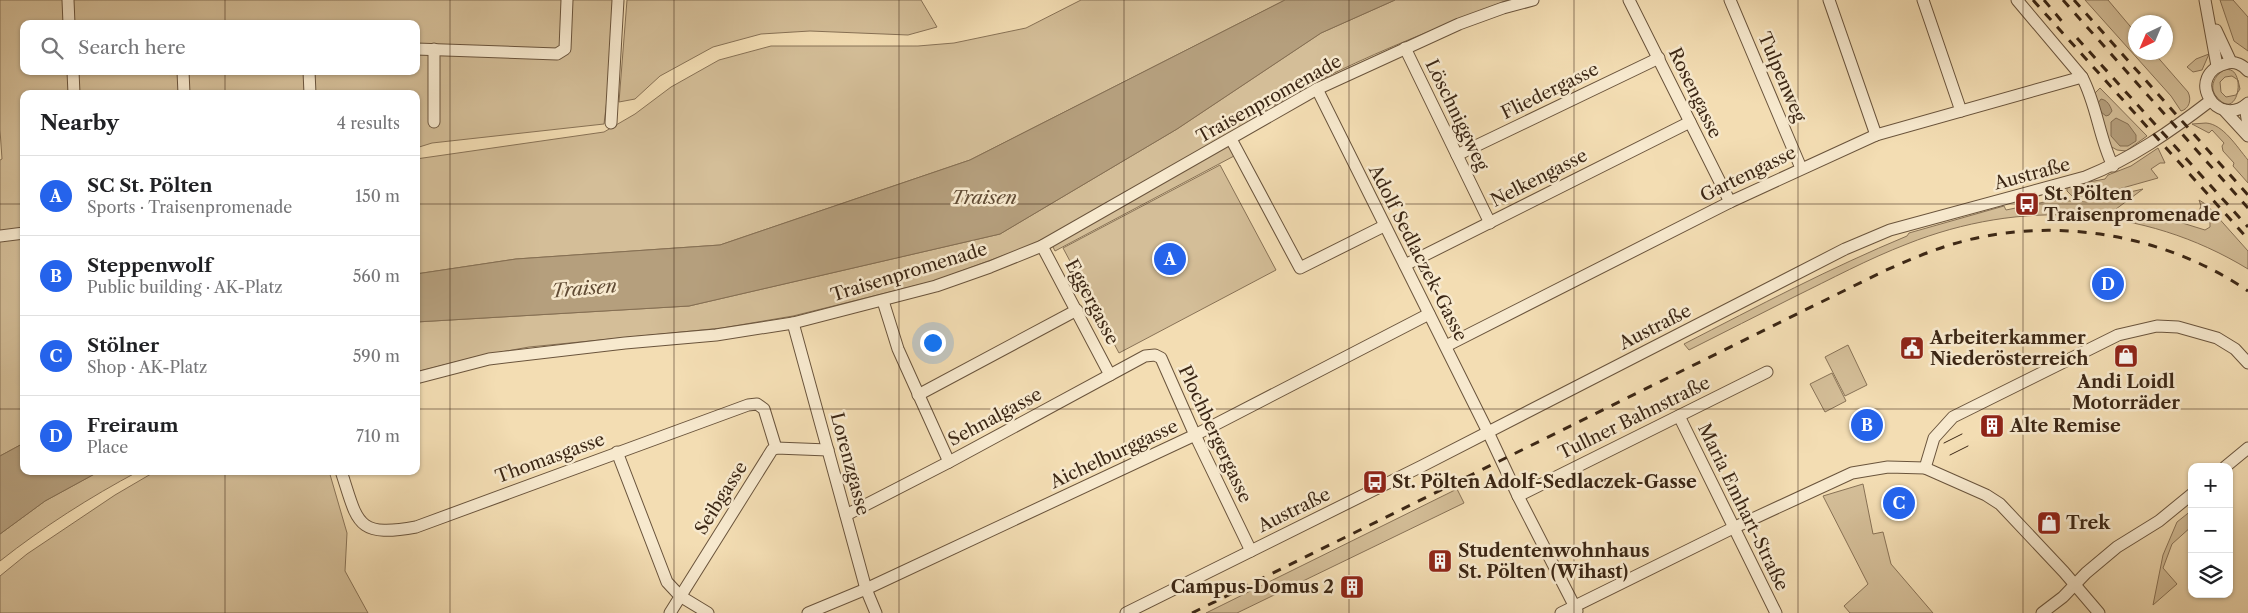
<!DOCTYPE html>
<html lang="en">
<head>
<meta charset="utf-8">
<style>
	:root { --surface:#fff; --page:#f6f6f6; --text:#202124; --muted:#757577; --line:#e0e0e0; --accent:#2563eb }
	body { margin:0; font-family:"Libre Caslon Text",serif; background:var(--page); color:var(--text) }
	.controls { position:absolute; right:15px; bottom:15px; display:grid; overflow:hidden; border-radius:10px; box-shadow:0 1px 4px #0004 }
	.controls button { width:45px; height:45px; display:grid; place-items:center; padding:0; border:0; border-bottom:1px solid var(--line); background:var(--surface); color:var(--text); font:25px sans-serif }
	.compass { position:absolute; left:2128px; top:15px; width:45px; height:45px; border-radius:50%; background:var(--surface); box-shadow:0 1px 4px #0004; rotate:224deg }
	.you { position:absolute; left:932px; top:342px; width:18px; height:18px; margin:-12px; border:4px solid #fff; border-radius:50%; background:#1a73e8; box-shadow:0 0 0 8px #1a73e833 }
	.badge { display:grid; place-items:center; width:32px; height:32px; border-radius:50%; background:var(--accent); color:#fff; font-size:16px; font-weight:700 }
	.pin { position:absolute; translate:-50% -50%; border:2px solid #fff; box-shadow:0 1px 5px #0006 }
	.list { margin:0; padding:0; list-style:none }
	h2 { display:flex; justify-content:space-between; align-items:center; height:65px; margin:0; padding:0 20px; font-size:21px }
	h2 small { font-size:16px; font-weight:400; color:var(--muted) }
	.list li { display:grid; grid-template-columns:32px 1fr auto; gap:15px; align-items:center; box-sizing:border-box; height:80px; padding:0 20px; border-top:1px solid var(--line) }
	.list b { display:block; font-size:19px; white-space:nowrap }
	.list p { margin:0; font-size:16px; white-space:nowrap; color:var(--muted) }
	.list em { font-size:16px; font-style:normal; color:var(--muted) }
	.icon { flex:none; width:28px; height:28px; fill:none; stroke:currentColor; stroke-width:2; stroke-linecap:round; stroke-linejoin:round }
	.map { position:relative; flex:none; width:2248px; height:613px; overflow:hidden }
	.search { position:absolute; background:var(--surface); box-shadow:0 1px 4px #0004; left:20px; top:20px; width:400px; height:55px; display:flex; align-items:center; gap:12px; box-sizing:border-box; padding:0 18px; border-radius:10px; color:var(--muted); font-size:19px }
	.panel { position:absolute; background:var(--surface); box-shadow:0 1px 4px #0004; left:20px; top:90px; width:400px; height:385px; border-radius:10px }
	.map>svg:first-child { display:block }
</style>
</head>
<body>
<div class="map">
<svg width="2248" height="613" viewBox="0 0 2248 613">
	<rect width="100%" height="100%" fill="#f3ddb3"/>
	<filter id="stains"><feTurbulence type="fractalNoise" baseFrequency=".004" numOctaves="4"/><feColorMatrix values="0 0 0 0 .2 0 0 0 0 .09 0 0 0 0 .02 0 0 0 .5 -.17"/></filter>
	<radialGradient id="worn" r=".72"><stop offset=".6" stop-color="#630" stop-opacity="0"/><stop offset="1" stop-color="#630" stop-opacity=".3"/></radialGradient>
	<g fill="#d4be98" stroke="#887256" fill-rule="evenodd">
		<path d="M0 0H619L604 124 432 143 416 148V94H24V443L0 456V160L2 159 0 130ZM24 24H416V71H24Z"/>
		<path d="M627 0H921L937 27 908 35 810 31 761 34 713 47 660 76 635 99 619 102Z"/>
		<path d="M1081 0H1285L970 160 720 245 516 259 416 274V159L604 132 635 114 671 87 719 60 771 46H918L954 43 1026 28Z"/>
		<path d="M1395 0H1508C1408 40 1300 79 1214 146L1032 245 934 281 793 316 722 328 529 347 479 356 416 372V322L689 306 1000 234 1177 129 1321 33Z"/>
		<path d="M2085 0H2108L2135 32 2136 52 2154 53 2188 92C2192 100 2189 109 2181 111L2171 96Z"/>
		<path d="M2220 0H2233L2248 17V51L2234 41Z"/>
		<path d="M2209 54 2202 70 2193 72 2187 67 2196 59Z"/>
		<path d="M2224 70C2248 63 2239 126 2216 96 2209 87 2214 76 2224 70ZM2232 76 2238 80 2240 89 2236 95 2226 97 2221 92 2220 82 2225 77Z"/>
		<path d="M2100 88 2147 136 2126 151 2117 150 2110 146 2095 93Z"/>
		<path d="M2206 123C2223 124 2237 147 2248 160V183L2233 166 2234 163 2223 151 2222 146 2224 143 2212 130 2209 133 2192 124Z"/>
		<path d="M1228 143 1234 156 1055 251 1051 243Z"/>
		<path d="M2158 148 2165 163H2160L2151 169 2158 178 2094 196H2072L2067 191V186L2105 179 2108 175 2131 166Z"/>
		<path d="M1220 165 1276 270 1119 353 1063 248Z"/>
		<path d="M2143 189 2116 209 2118 213 2161 221 2163 217 2205 230 2210 227V223L2199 211 2201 206 2199 200 2207 205 2248 251V269C2143 205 2020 199 1907 244 1868 259 1831 279 1794 297 1759 315 1724 332 1689 350L1684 344C1758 306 1830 268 1907 236L1909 233 2004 206 2006 210 2054 200 2086 202Z"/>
		<path d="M1848 345 1867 385 1845 396 1825 357Z"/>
		<path d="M1832 373 1846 401 1825 412 1810 384Z"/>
		<path d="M100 471H139C90 497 43 527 0 561V534L45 501Z"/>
		<path d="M156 471H329L347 533 345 571 368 613H0V576L27 554 115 495Z"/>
		<path d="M1863 484 1873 534 1883 532 1891 564 1933 613H1850L1844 606 1868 584 1823 496Z"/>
		<path d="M1457 489 1464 503 1237 613H1206Z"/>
		<path d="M2192 510V526L2172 544 2163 568 2177 584 2153 605 2163 555 2177 522Z"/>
	</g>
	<g fill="#b59f7d" stroke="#856f53">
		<path d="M1285 0H1395L1321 33 1177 129 1000 234 689 306 416 322V274L516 259 720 245 970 160Z"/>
		<path d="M2101 99C2107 100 2110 105 2112 111L2109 115 2106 116 2101 112 2098 103Z"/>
		<path d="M2116 118 2128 124 2136 135V141L2128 146H2120L2111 136V122Z"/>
		<path d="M24 443V471H100L45 501 0 534V456Z"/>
	</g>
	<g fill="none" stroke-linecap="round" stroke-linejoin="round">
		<defs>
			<g id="minor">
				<path d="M68 0 69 24"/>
				<path d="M1629 0 1730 202"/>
				<path d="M1730 0 1801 168"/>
				<path d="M1829 0 1876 135"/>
				<path d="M1923 0 1961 111"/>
				<path d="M2017 0 2082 77C2097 105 2099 138 2113 166"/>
				<path d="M2205 0 2217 66"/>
				<path d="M2216 30 2231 62"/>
				<path d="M1405 48 1490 223"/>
				<path d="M416 49 557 54 565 49 567 0"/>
				<path d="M73 71 74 94"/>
				<path d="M183 71 184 94"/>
				<path d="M309 71 310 94"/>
				<path d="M2248 71C2243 65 2235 61 2228 63 2182 74 2217 131 2248 103"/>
				<path d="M1317 89 1488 432 1518 496 1577 611"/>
				<path d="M2245 106 2248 125"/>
				<path d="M2224 110 2248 136"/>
				<path d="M434 122V49"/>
				<path d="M611 123 618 0"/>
				<path d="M1231 139 1300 268 1384 226"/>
				<path d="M1457 155 1659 58"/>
				<path d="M0 236 24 233"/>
				<path d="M1042 246 1110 375"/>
				<path d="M1405 265 1690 122"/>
				<path d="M883 301 898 349 949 462"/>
				<path d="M793 323 866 589 876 613"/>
				<path d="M1446 346 1730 202 1876 135 2082 77"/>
				<path d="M416 378 489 359 625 343 716 335 793 323 936 286 990 267 1042 246 1317 89 1459 24 1503 8 1533 0"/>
				<path d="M918 395 1077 310"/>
				<path d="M1679 416 1776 613"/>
				<path d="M617 452 667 582 680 596 708 613"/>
				<path d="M2225 467 2248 448"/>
				<path d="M1925 468 1934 438 1953 417 2118 335 2157 326 2178 327 2217 338 2235 349 2248 363"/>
				<path d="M341 471C358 522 355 538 416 527L748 405 757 404 764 409 776 448"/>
				<path d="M1518 496 1767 372"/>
				<path d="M846 515 949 462 1145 356 1155 355 1161 358 1195 435 1251 551"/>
				<path d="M670 613 772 450 776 448 828 450"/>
				<path d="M808 613 866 589 1195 435 1429 314"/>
				<path d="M1126 613 1422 466 1845 249 1890 230 2085 177C2131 159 2171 131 2210 101"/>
				<path d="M1561 613 1733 528 1852 473 1888 467 1925 468 1986 495 2000 504 2064 572 2099 613"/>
				<path d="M2042 613 2063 597 2086 573 2117 547 2159 521 2192 494"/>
			</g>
		</defs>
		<use href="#minor" stroke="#6a543c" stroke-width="13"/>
		<use href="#minor" stroke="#f7e9ce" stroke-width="11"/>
		<g stroke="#3c2715" stroke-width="1">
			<path d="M1944 443 1962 434"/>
			<path d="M1950 455 1968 446"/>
		</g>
		<g stroke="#3c2715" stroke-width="3" stroke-dasharray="9 9" stroke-linecap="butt">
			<path d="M2033 0 2248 239"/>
			<path d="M2044 0 2065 25"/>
			<path d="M2063 0 2248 208"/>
			<path d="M2074 0 2248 195"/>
			<path d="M2077 38 2248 227"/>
			<path d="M1192 613 1882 272C1909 260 1936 248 1964 241 2059 216 2168 236 2248 291"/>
		</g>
	</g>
	<path fill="none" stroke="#3c2715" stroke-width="1" stroke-opacity="0.55" d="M225 0V24M450 0V613M674 0V613M899 0V613M1124 0V613M1349 0V613M1574 0V613M1798 0V613M2023 0V613M225 71V94M0 204H24M416 204H2248M0 409H24M416 409H2248M225 471V613"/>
	<defs>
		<symbol id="bus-square" viewBox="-11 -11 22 22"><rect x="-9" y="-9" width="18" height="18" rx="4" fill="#8f2418" stroke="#f7e9ce"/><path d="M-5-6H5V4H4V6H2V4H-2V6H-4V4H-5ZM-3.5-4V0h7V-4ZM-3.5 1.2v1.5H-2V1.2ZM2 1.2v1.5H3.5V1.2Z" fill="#fff"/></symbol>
		<symbol id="civic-square" viewBox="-11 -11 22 22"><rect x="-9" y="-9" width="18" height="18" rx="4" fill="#8f2418" stroke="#f7e9ce"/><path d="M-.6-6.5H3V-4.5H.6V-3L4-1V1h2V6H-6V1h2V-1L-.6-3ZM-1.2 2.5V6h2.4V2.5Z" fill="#fff"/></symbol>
		<symbol id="shop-square" viewBox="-11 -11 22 22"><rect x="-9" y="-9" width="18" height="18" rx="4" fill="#8f2418" stroke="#f7e9ce"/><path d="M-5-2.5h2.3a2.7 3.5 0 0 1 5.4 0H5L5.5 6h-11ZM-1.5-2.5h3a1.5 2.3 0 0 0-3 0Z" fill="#fff"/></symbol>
		<symbol id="building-square" viewBox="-11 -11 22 22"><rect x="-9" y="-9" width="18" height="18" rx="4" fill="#8f2418" stroke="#f7e9ce"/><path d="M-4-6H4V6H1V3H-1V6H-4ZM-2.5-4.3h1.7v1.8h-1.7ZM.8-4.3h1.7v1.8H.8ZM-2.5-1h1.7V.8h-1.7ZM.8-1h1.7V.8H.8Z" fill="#fff"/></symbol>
	</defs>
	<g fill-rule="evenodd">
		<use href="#bus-square" x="2013" y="190" width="28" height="28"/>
		<use href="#civic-square" x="1898" y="334" width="28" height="28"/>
		<use href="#shop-square" x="2112" y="342" width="28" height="28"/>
		<use href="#building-square" x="1978" y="412" width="28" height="28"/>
		<use href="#bus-square" x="1361" y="468" width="28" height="28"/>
		<use href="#shop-square" x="2035" y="509" width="28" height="28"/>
		<use href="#building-square" x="1426" y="547" width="28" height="28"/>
		<use href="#building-square" x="1338" y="573" width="28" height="28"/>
	</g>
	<g text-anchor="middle" stroke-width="5" stroke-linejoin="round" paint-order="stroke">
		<g font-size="18" fill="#3c2715" stroke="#f7e9ce">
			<text transform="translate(1782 77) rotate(67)" y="6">Tulpenweg</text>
			<text transform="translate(1550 91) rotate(-26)" y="6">Fliedergasse</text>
			<text transform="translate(1695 93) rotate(64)" y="6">Rosengasse</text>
			<text transform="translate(1269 99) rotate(-29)" y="6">Traisenpromenade</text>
			<text transform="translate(1457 115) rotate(64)" y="6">Löschniggweg</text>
			<text transform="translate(1748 174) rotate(-26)" y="6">Gartengasse</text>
			<text transform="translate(2032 174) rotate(-15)" y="6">Austraße</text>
			<text transform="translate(1539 178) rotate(-27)" y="6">Nelkengasse</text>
			<text transform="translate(1418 253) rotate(63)" y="6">Adolf Sedlaczek-Gasse</text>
			<text transform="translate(909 272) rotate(-17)" y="6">Traisenpromenade</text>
			<text transform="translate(1092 302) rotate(62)" y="6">Eggergasse</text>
			<text transform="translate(1655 327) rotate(-27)" y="6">Austraße</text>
			<text transform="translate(995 417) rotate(-28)" y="6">Sehnalgasse</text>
			<text transform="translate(1634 418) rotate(-26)" y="6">Tullner Bahnstraße</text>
			<text transform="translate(1215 434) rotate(65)" y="6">Plochbergergasse</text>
			<text transform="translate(1114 454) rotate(-25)" y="6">Aichelburggasse</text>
			<text transform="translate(550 458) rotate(-20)" y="6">Thomasgasse</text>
			<text transform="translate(850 464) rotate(75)" y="6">Lorenzgasse</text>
			<text transform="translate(721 498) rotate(-58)" y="6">Seibgasse</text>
			<text transform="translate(1743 507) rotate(64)" y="6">Maria Emhart-Straße</text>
			<text transform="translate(1294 510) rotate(-26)" y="6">Austraße</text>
		</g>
		<g font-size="18" font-weight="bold" fill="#3c2715" stroke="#f7e9ce" text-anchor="start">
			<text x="2044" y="200">St. Pölten<tspan x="2044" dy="21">Traisenpromenade</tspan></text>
			<text x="1930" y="344">Arbeiterkammer<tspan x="1930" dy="21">Niederösterreich</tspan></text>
			<text x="2126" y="388" text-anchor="middle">Andi Loidl<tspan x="2126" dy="21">Motorräder</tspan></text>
			<text x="2010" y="432">Alte Remise</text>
			<text x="1392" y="488">St. Pölten Adolf-Sedlaczek-Gasse</text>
			<text x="2066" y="529">Trek</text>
			<text x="1458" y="557">Studentenwohnhaus<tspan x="1458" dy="21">St. Pölten (Wihast)</tspan></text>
			<text x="1334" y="593" text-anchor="end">Campus-Domus 2</text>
		</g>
		<g font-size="19" font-style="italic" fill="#604b34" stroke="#f7e9ce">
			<text x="984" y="204">Traisen</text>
			<text transform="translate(584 288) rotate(-5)" y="7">Traisen</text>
		</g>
	</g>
	<rect width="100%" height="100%" filter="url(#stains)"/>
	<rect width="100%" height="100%" fill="url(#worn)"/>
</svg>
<div class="controls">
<button>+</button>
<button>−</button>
<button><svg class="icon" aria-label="layers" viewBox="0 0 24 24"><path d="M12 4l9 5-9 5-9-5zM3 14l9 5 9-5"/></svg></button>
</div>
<svg class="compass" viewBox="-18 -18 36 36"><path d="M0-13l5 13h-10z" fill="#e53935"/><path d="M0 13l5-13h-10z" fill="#757577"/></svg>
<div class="you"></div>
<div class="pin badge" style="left:1170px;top:259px">A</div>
<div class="pin badge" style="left:1867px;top:425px">B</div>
<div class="pin badge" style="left:1899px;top:503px">C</div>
<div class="pin badge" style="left:2108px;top:284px">D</div>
<div class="search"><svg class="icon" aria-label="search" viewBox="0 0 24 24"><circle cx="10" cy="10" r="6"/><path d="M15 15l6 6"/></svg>Search here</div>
<section class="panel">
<h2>Nearby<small>4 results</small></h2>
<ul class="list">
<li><span class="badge">A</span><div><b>SC St. Pölten</b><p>Sports · Traisenpromenade</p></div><em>150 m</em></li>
<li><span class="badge">B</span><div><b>Steppenwolf</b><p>Public building · AK-Platz</p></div><em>560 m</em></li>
<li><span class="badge">C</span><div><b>Stölner</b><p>Shop · AK-Platz</p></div><em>590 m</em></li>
<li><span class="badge">D</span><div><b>Freiraum</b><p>Place</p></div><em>710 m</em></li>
</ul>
</section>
</div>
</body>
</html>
